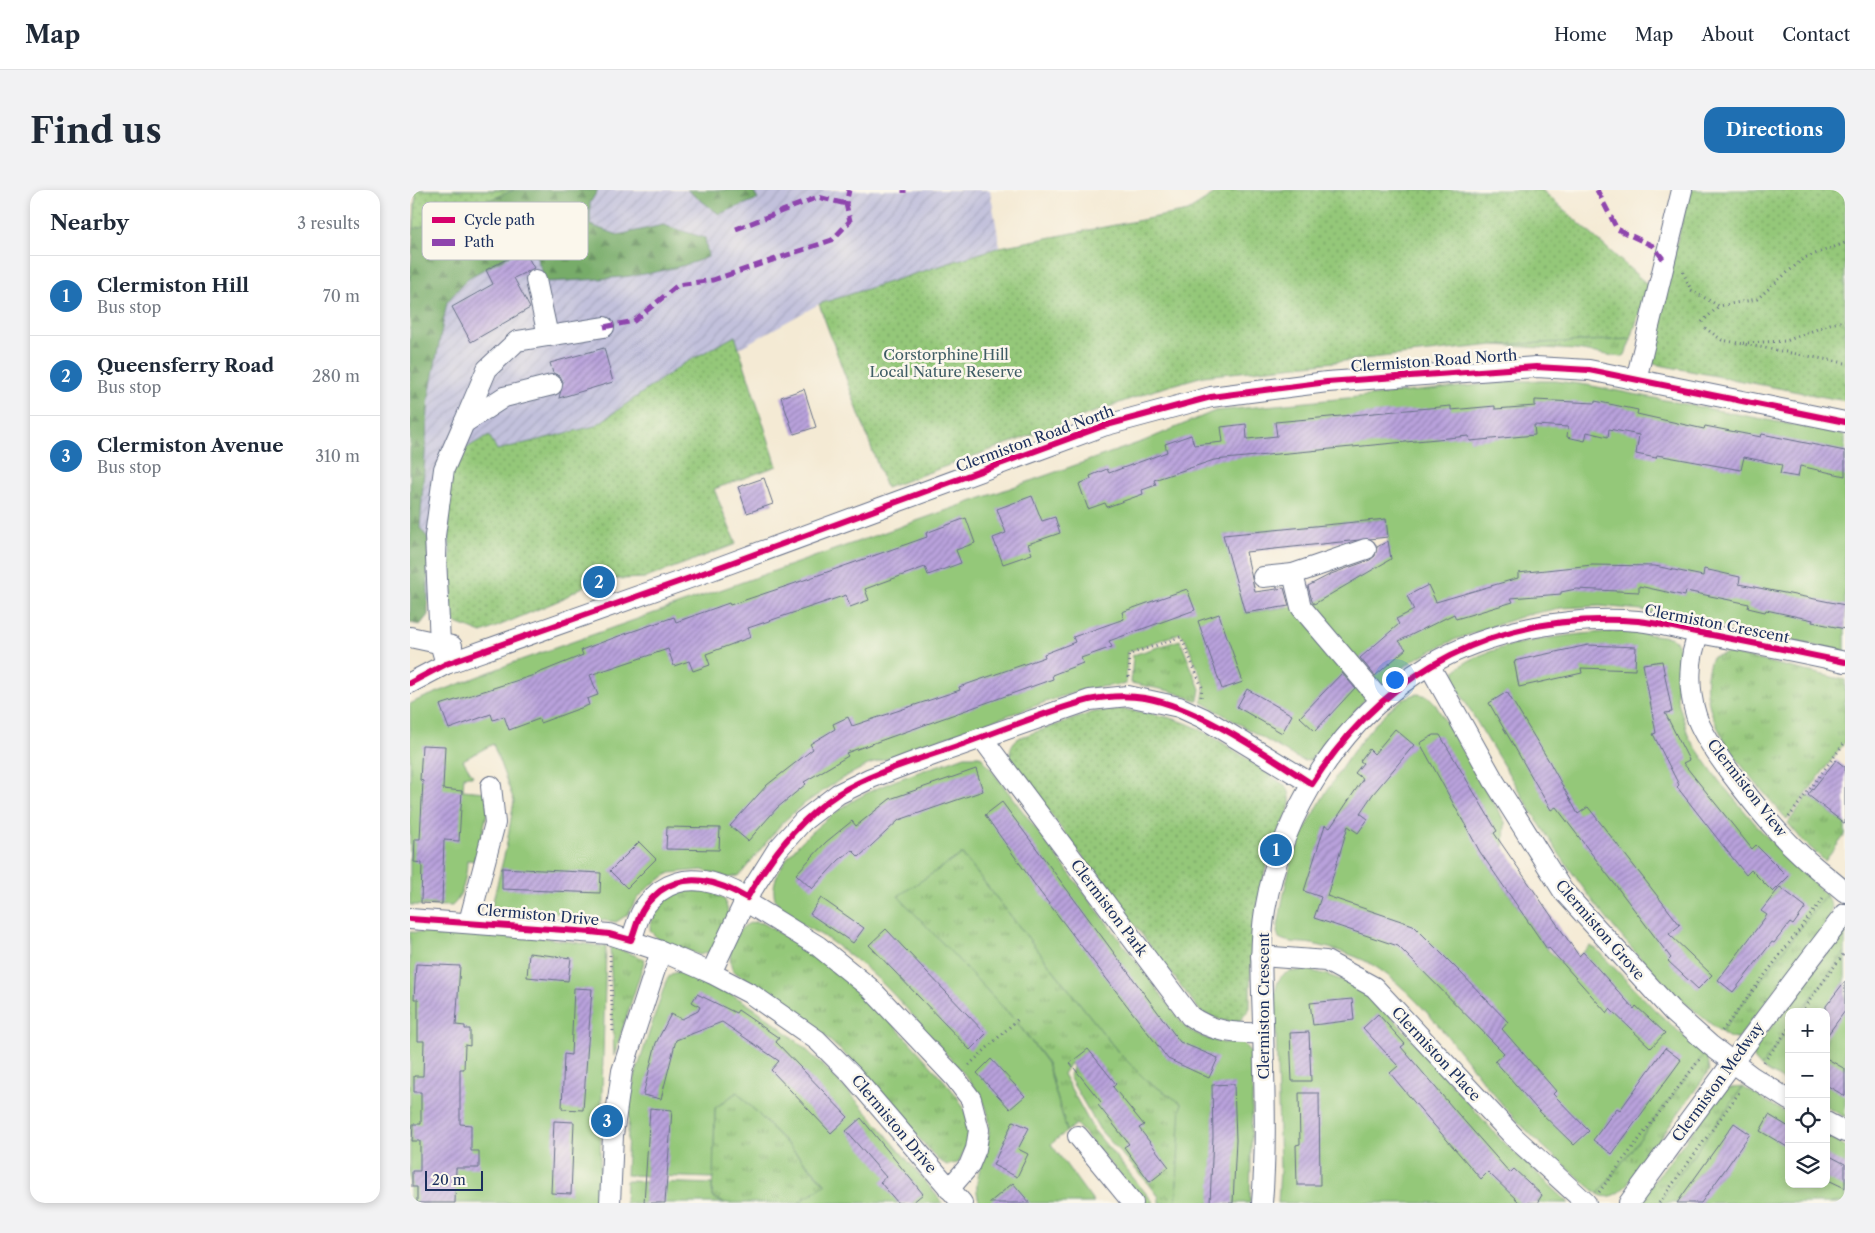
<!DOCTYPE html>
<html lang="en">
<head>
<meta charset="utf-8">
<style>
	:root { --surface:#fff; --page:#f2f2f3; --text:#1f2937; --muted:#747a83; --line:#e0e1e3; --accent:#1f6fb2 }
	body { margin:0; font-family:"Libre Caslon Text",serif; background:var(--page); color:var(--text) }
	.controls { position:absolute; right:15px; bottom:15px; display:grid; overflow:hidden; border-radius:10px; box-shadow:0 2px 8px #0003 }
	.controls button { width:45px; height:45px; display:grid; place-items:center; padding:0; border:0; border-bottom:1px solid var(--line); background:var(--surface); color:var(--text); font:25px sans-serif }
	.scale { position:absolute; left:15px; bottom:12px; width:58px; box-sizing:border-box; padding-left:5px; border:2px solid #1b2f5e; border-top:0; font-size:14px; line-height:18px; white-space:nowrap; color:#1b2f5e; -webkit-text-stroke:4px #fbf7ec; paint-order:stroke }
	.you { position:absolute; left:984px; top:489px; width:18px; height:18px; margin:-12px; border:4px solid #fff; border-radius:50%; background:#1a73e8; box-shadow:0 0 0 8px #1a73e833 }
	.badge { display:grid; place-items:center; width:32px; height:32px; border-radius:50%; background:var(--accent); color:#fff; font-size:16px; font-weight:700 }
	.pin { position:absolute; translate:-50% -50%; border:2px solid #fff; box-shadow:0 1px 5px #0006 }
	.list { margin:0; padding:0; list-style:none }
	h2 { display:flex; justify-content:space-between; align-items:center; height:65px; margin:0; padding:0 20px; font-size:21px }
	h2 small { font-size:16px; font-weight:400; color:var(--muted) }
	.list li { display:grid; grid-template-columns:32px 1fr auto; gap:15px; align-items:center; box-sizing:border-box; height:80px; padding:0 20px; border-top:1px solid var(--line) }
	.list b { display:block; font-size:19px; white-space:nowrap }
	.list p { margin:0; font-size:16px; white-space:nowrap; color:var(--muted) }
	.list em { font-size:16px; font-style:normal; color:var(--muted) }
	.icon { flex:none; width:28px; height:28px; fill:none; stroke:currentColor; stroke-width:2; stroke-linecap:round; stroke-linejoin:round }
	.map { position:relative; flex:none; width:1435px; height:1013px; overflow:hidden; border-radius:15px }
	header { display:flex; align-items:center; gap:30px; box-sizing:border-box; height:70px; padding:0 25px; background:var(--surface); border-bottom:1px solid var(--line) }
	header strong { font-size:24px }
	nav { display:flex; gap:28px; margin-inline-start:auto; font-size:18px }
	.intro { display:flex; align-items:center; justify-content:space-between; box-sizing:border-box; height:120px; padding:0 30px }
	h1 { margin:0; font-size:35px }
	.button { padding:12px 22px; border-radius:15px; background:var(--accent); color:#fff; font-size:18px; font-weight:700 }
	main { display:flex; gap:30px; padding:0 30px }
	aside { flex:1; background:var(--surface); border-radius:15px; box-shadow:0 2px 8px #0003 }
	.map>svg:first-child { display:block }
</style>
</head>
<body>
<header>
<strong>Map</strong>
<nav><a>Home</a><a>Map</a><a>About</a><a>Contact</a></nav>
</header>
<div class="intro"><h1>Find us</h1><a class="button">Directions</a></div>
<main>
<aside>
<h2>Nearby<small>3 results</small></h2>
<ul class="list">
<li><span class="badge">1</span><div><b>Clermiston Hill</b><p>Bus stop</p></div><em>70 m</em></li>
<li><span class="badge">2</span><div><b>Queensferry Road</b><p>Bus stop</p></div><em>280 m</em></li>
<li><span class="badge">3</span><div><b>Clermiston Avenue</b><p>Bus stop</p></div><em>310 m</em></li>
</ul>
</aside>
<div class="map">
<svg width="1435" height="1013" viewBox="0 0 1435 1013">
	<defs>
		<pattern id="industrial-furrows" width="10" height="10" patternUnits="userSpaceOnUse" patternTransform="scale(1.25)"><rect width="10" height="10" fill="#c2c1dc"/><path d="M-1 1l2-2M0 10L10 0M9 11l2-2" fill="none" stroke="#a6a6bf"/></pattern>
		<pattern id="grass-tufts" width="24" height="20" patternUnits="userSpaceOnUse" patternTransform="scale(1.25)"><rect width="24" height="20" fill="#94c879"/><path d="M3 7l-1-3M5 7V3M7 7l1-3M15 17l-1-3M17 17v-4M19 17l1-3" fill="none" stroke="#78a366"/></pattern>
		<pattern id="forest-firs" width="22" height="20" patternUnits="userSpaceOnUse" patternTransform="scale(1.25)"><rect width="22" height="20" fill="#77ac69"/><path d="M5 1l3.5 6h-7zM16 11l3.5 6h-7z" fill="#618c5a"/></pattern>
		<pattern id="park-dots" width="8" height="8" patternUnits="userSpaceOnUse" patternTransform="scale(1.25)"><rect width="8" height="8" fill="#94c879"/><path d="M2 2h.1M6 6h.1" fill="none" stroke="#78a366" stroke-width="1.8" stroke-linecap="round"/></pattern>
		<pattern id="building-hatch" width="6" height="6" patternUnits="userSpaceOnUse" patternTransform="scale(1.25)"><rect width="6" height="6" fill="#b9a2dc"/><path d="M-1 1l2-2M0 6l6-6M5 7l2-2" fill="none" stroke="#9684b6"/></pattern>
	</defs>
	<rect width="100%" height="100%" fill="#fbf7ec"/>
	<filter id="ink" filterUnits="userSpaceOnUse"><feTurbulence type="fractalNoise" baseFrequency=".02" numOctaves="2"/><feDisplacementMap in="SourceGraphic" scale="10" xChannelSelector="R" yChannelSelector="G"/><feConvolveMatrix kernelMatrix="1 2 1 2 8 2 1 2 1" color-interpolation-filters="sRGB"/></filter>
	<filter id="wash" filterUnits="userSpaceOnUse"><feTurbulence type="fractalNoise" baseFrequency=".0096" numOctaves="4" result="noise"/><feDisplacementMap in="SourceGraphic" scale="20" xChannelSelector="R" yChannelSelector="G"/><feGaussianBlur stdDeviation="1.12" result="paint"/><feColorMatrix in="noise" values="0 0 0 0 0 0 0 0 0 0 0 0 0 0 0 0 0 1.4 0 .05"/><feComposite in="paint" operator="in"/></filter>
	<g filter="url(#wash)">
		<rect width="100%" height="100%" fill="#f4ead4"/>
		<path fill="url(#industrial-furrows)" d="M104 0H580L590 57 409 114 333 156 203 243 56 412 0 411V159Z"/>
		<g fill="url(#grass-tufts)" stroke="#587c6c">
			<path d="M1221 149 1215 165 1211 167 1166 160 1084 155Z"/>
			<path d="M770 450 790 499 788 511 760 501 721 493 723 465Z"/>
			<path d="M1318 463 1435 490V552L1377 630C1343 588 1277 526 1302 467Z"/>
			<path d="M1398 605 1435 634V645L1415 671 1393 651 1378 633Z"/>
			<path d="M552 664 709 863 736 890 772 913 766 1013H749V1007L739 994 690 940 659 887 663 878 660 873 653 884 683 939 744 1013H735L666 934 657 941 637 872 605 830 487 706Z"/>
			<path d="M278 699 304 703 315 710 319 726 304 760 290 765 249 750 240 741C241 714 255 708 278 699Z"/>
			<path d="M1416 705 1422 716 1418 731 1331 845 1327 849 1320 848 1311 842Z"/>
			<path d="M344 732 353 733C371 744 391 755 408 767 450 798 487 837 521 876 535 892 552 908 558 929 562 943 555 961 548 973L537 975 528 970 441 870 387 821 323 781C315 763 324 736 344 732Z"/>
			<path d="M1435 739V762L1391 822H1379V838L1351 877 1344 869 1343 861Z"/>
			<path d="M200 756 235 769 204 866Z"/>
			<path d="M1294 864 1297 869 1299 881 1215 997C1206 1005 1199 1010 1188 1004Z"/>
			<path d="M1333 897 1249 1013H1227L1314 901 1320 898Z"/>
			<path d="M327 902 416 995 388 1013H314L302 1007 305 918Z"/>
		</g>
		<g fill="url(#forest-firs)" stroke="#496e64">
			<path d="M6 0H188L180 13V35L208 45 253 35 295 48 298 67C246 88 191 89 136 92L119 47 100 65 58 88 37 112 19 206 10 338 18 348V425L10 435 0 433V89Z"/>
			<path d="M277 0H342L348 9 309 24Z"/>
		</g>
		<g fill="url(#park-dots)" stroke="#587c6c">
			<path d="M6 0H104L4 39Z"/>
			<path d="M811 0H1132L1238 95 1221 149 1084 155 793 186 745 200 476 298 409 114 590 57 778 21Z"/>
			<path d="M1279 0H1435V211L1239 173Z"/>
			<path d="M325 146 367 276 304 299 326 354 236 388 185 390 150 410 72 443 36 429 42 402 37 300 46 264 79 245 87 260 185 236 273 174Z"/>
			<path d="M709 519C736 522 763 526 787 538 818 554 847 577 876 596 889 616 869 636 862 656 845 712 840 759 840 818L830 831C818 835 801 827 790 821L602 574C599 562 599 556 608 548L684 522Z"/>
		</g>
		<g fill="#94c879" stroke="#587c6c">
			<path d="M1110 191H1146L1177 195 1435 245V462L1232 420 1190 416 1151 418 1116 425 1044 450 1005 469 967 498 898 417 980 369 976 329 814 345 835 423 883 416 959 505 900 570 894 571 885 567 792 512 795 496 775 448 770 443 717 462 716 494 681 498 650 507 458 575 431 589 391 616 372 633 330 685 319 688 292 680 260 683 241 695 227 709 217 725 206 732 118 719H81L96 658 104 611 83 554 53 570 63 586H54L53 600 75 602 79 615 66 671 57 670C57 684 53 707 42 716L0 715V514L8 510 105 472 734 251 805 221Z"/>
			<path d="M1213 441 1260 447 1267 452 1270 461 1267 486V508L1279 548 1309 591 1354 644 1416 705 1311 842C1223 775 1161 687 1104 593 1084 559 1062 526 1044 491L1045 481C1074 451 1172 443 1213 441Z"/>
			<path d="M1008 504 1018 506 1024 512 1095 632 1094 656 1075 669 1137 759 1156 777 1180 756 1186 759 1247 822 1294 864 1188 1004C1156 977 1124 950 1096 919 1057 874 1018 813 969 779 950 766 925 759 902 754 891 752 880 754 869 748L867 742C872 714 876 684 887 657 902 621 968 508 1008 504Z"/>
			<path d="M555 566H570L577 574 777 839 795 848 813 853H833L841 863 843 873 840 1013H766L771 913 736 890 709 863 552 664 488 706 605 830 637 873 657 941 641 954 684 1013H570C555 980 598 947 569 904 557 885 540 869 526 852 504 827 483 802 458 780 445 769 430 758 416 748 401 738 375 730 367 713 348 678 420 624 446 609 478 590 520 579 555 566Z"/>
			<path d="M0 742 129 747 196 757 189 1013H0Z"/>
			<path d="M1435 762V927L1416 917V822H1391Z"/>
			<path d="M897 780C923 785 944 794 966 809L1091 950 1159 1013H868L870 980 865 803C869 781 876 782 897 780Z"/>
			<path d="M271 781C287 784 302 794 316 801 406 851 468 936 533 1013H388L416 994 327 902 305 918 303 988 216 985 219 920 224 889 256 791 261 784Z"/>
			<path d="M1379 838V894L1351 877Z"/>
			<path d="M1333 897 1379 925V994H1416V946L1435 956V1013H1249Z"/>
			<path d="M216 991 302 994V1007L314 1013H215Z"/>
		</g>
		<g id="blocks">
			<g fill="url(#building-hatch)">
				<path d="M114 60 124 78 104 88 120 118 61 152 42 117 83 94 76 80Z"/>
				<path d="M194 158 203 192 149 208 153 192 150 186 143 183 140 173Z"/>
				<path d="M394 199 406 237 384 244 371 207Z"/>
				<path d="M1125 210 1185 213V211L1228 220 1227 224 1294 239 1295 236 1351 247 1352 244 1435 261V286L1390 276 1388 287 1370 284 1372 275 1334 267 1331 280 1247 265 1246 268 1226 264 1229 245 1199 239 1198 247 1177 242 1175 251 1157 247 1158 237 1124 235 1125 245 1060 251 1059 246 804 270 744 290 746 295 732 300 733 304 697 317 695 313 678 319 669 294 681 289 680 286 697 279 699 283 757 262 755 254 781 245 784 255 813 252 811 237 836 234 837 249 867 246 865 232 1041 216V220L1085 216V219L1125 216Z"/>
				<path d="M354 288 363 314 337 323 328 297Z"/>
				<path d="M622 306 632 331 645 327 650 343 618 354 622 364 593 374 583 348 596 343 587 319Z"/>
				<path d="M556 328 565 353 546 360 551 373 518 385 515 377 455 399 459 410 440 417 436 405 338 438 341 447 296 464 300 475 283 481 279 471 264 476 258 459 180 485 188 505 177 509 179 515 130 533 129 529 99 540 94 526 83 530 81 524 39 539 30 515 121 486 173 465 171 460 209 446 264 427 266 432 319 413 320 415 380 395 517 347 516 343Z"/>
				<path d="M976 329 978 347 836 362 845 402 874 398 879 416 835 423 813 345Z"/>
				<path d="M978 351 981 369 904 414 902 411 898 396 921 384 960 370 965 366 967 357Z"/>
				<path d="M1182 375 1245 376 1293 386 1294 379 1330 387 1329 394 1435 415V439L1402 432 1403 430 1356 420 1355 422 1338 418 1339 414 1276 401 1275 406 1229 396V402L1166 399 1151 402V404L1101 408 1103 412 1046 429 1044 424 989 451 996 459 965 486 950 468 989 434 986 429 1004 420 997 406 1018 395 1026 412 1108 388V383Z"/>
				<path d="M777 399 785 420 699 451 702 457 671 468 673 473 642 485 643 489 436 563 438 566 394 592 396 594 367 618 338 651 320 636 357 595 403 559 400 554 425 539 423 534 438 527 442 536 550 500 549 497 635 467 634 464 665 452 663 447 714 429 712 422Z"/>
				<path d="M809 424 833 492 812 499 788 431Z"/>
				<path d="M1178 455 1226 457 1225 480 1171 478 1172 483 1109 497 1104 471Z"/>
				<path d="M1252 471 1262 522 1255 523 1279 570 1273 573 1342 659 1346 655 1378 687 1363 702 1341 680 1336 685 1267 597 1269 595 1243 544 1246 543 1233 474Z"/>
				<path d="M932 483 945 498 905 541 890 527Z"/>
				<path d="M837 499 882 525 872 543 827 517Z"/>
				<path d="M1097 502 1139 571 1168 624 1178 617 1270 735 1259 744 1302 785 1288 799 1258 771 1261 768 1146 617 1141 620 1079 513Z"/>
				<path d="M985 539 1004 555 963 604 950 623 958 629 948 643 938 636 917 706 1003 735 1049 781 1098 832 1092 839 1146 901 1143 904 1179 941 1164 955 1126 918 1085 871 1094 863 988 756 904 728 911 707 894 701 915 635 920 638 953 589 945 583 953 573 950 571 959 559 964 564Z"/>
				<path d="M1024 545H1030L1087 641 1084 643 1169 766 1173 762 1224 819 1226 816 1255 843 1241 858 1200 819 1197 823 1139 758 1137 759 1070 662 1010 553Z"/>
				<path d="M12 555 35 556 33 599 52 601 49 651 34 650 32 714 11 713 12 673 4 672 5 649H10L13 591 10 590Z"/>
				<path d="M1426 570 1435 577V634L1398 605Z"/>
				<path d="M566 579 573 601 489 630 449 667 442 660 429 670 402 699 386 684 416 652 442 631 446 636 480 609Z"/>
				<path d="M592 612 770 852 808 868 799 888 758 869 630 702 575 625Z"/>
				<path d="M257 637 310 638 309 660 256 659Z"/>
				<path d="M229 652 246 669 217 698 200 681Z"/>
				<path d="M92 678 191 683 190 703 92 699Z"/>
				<path d="M1370 697 1396 717 1383 735 1380 733 1364 753 1362 752 1323 802 1308 790 1357 725 1351 721Z"/>
				<path d="M411 708 454 738 443 753 400 724Z"/>
				<path d="M476 739 576 844 560 860 459 755Z"/>
				<path d="M119 763 161 768 158 791 117 787Z"/>
				<path d="M6 774 50 776 46 835 55 836V839H60V856L55 855 54 879H50V934L61 935V961H69V978H46L45 1013H7V997H2V981H10V951H2L3 934H11V902H4V886H13L14 851H8V809H4Z"/>
				<path d="M1435 791V821L1416 847V816Z"/>
				<path d="M164 798 182 799 173 920 152 919 154 864 161 865Z"/>
				<path d="M287 804 326 823 328 820 369 848 366 852 438 927 421 943 361 880 369 871 312 832 266 850 251 909 233 905 246 853 261 824 272 829 288 821 290 817 282 812Z"/>
				<path d="M942 809 944 830 903 835 900 813Z"/>
				<path d="M968 824 995 854 991 857 1049 925 1100 983 1104 979 1132 1005 1127 1013H1110L1078 982 1071 989 1004 912 980 883 988 876 953 838Z"/>
				<path d="M899 842 901 891H882L880 843Z"/>
				<path d="M1255 858 1271 870 1202 964 1183 950 1207 918 1210 920Z"/>
				<path d="M678 859 706 894 703 897 734 935 729 938 759 977 740 992 714 957 719 954 688 915 691 912 660 873Z"/>
				<path d="M1416 868 1435 879V906L1416 895Z"/>
				<path d="M581 869 615 906 600 919 567 883Z"/>
				<path d="M824 894 826 950 823 1013H800L803 946 802 895Z"/>
				<path d="M889 903H909L910 995H887L886 955 890 954Z"/>
				<path d="M240 918 262 920 255 1013H234Z"/>
				<path d="M1359 925 1379 937V958L1350 941Z"/>
				<path d="M451 928 513 1004 502 1013H488L470 992 476 987 436 941Z"/>
				<path d="M144 931 164 932 161 1004 141 1003Z"/>
				<path d="M603 931 619 938 608 959 618 964 607 987 583 975Z"/>
				<path d="M1324 933 1340 944 1309 988 1291 1013H1267Z"/>
				<path d="M1416 964 1435 974V998L1416 989Z"/>
				<path d="M603 993 620 1013H579Z"/>
			</g>
		</g>
	</g>
	<g filter="url(#ink)">
		<use href="#blocks" fill-opacity="0" stroke="#677087" stroke-width="1"/>
		<g fill="none" stroke-linecap="round" stroke-linejoin="round">
			<defs>
				<g id="minor">
					<path d="M126 90 138 146"/>
					<path d="M1226 190 1272 0"/>
					<path d="M54 233 77 179 107 151 194 137"/>
					<path d="M883 384 891 417 971 511"/>
					<path d="M853 387 883 384 956 359"/>
					<path d="M1289 443C1278 468 1278 499 1286 525 1295 556 1361 637 1386 660 1401 675 1419 688 1435 702"/>
					<path d="M0 447 42 456"/>
					<path d="M36 474 30 453 25 346 34 279 54 233 94 207 142 195"/>
					<path d="M1019 475 1084 591 1153 701 1263 822 1300 855 1341 886 1379 910"/>
					<path d="M0 493 36 474 288 385 693 236 801 207 917 192 1126 177 1179 180 1435 232"/>
					<path d="M572 548 780 826C802 842 826 844 853 843"/>
					<path d="M335 711 408 756 460 798 545 888 561 909 569 940 566 959 559 976 539 999"/>
					<path d="M0 729 199 744 251 761 301 783 341 804 407 850 442 885 552 1013"/>
					<path d="M59 732 85 633 81 596"/>
					<path d="M221 750C225 741 227 730 232 721 236 713 243 707 250 701 278 681 309 692 337 708"/>
					<path d="M851 766 916 771 964 797 1105 948 1176 1013"/>
					<path d="M301 783 335 711 367 660 393 631 428 604 461 588 506 571 680 510 718 506 769 517 793 528 902 594"/>
					<path d="M1416 932 1435 942"/>
					<path d="M668 946 723 1013"/>
					<path d="M200 1013 203 945 212 881 251 761"/>
					<path d="M852 1013C857 953 854 893 853 833 852 795 849 757 855 720 872 621 933 527 1019 475 1077 441 1161 425 1228 431 1248 433 1269 439 1289 443 1338 452 1386 461 1435 472"/>
					<path d="M1219 1013C1290 916 1361 819 1435 724"/>
				</g>
			</defs>
			<use href="#minor" stroke="#677087" stroke-width="22"/>
			<g stroke="#677087" stroke-width="3" stroke-dasharray="1 4" stroke-linecap="butt">
				<path d="M1273 82 1281 100 1309 116 1347 109 1394 68 1435 53"/>
				<path d="M1292 132 1309 116"/>
				<path d="M1295 138 1312 150 1435 173"/>
				<path d="M1333 153 1376 151 1420 134 1435 131"/>
				<path d="M719 487 720 464 771 447 792 497 791 507"/>
				<path d="M1379 627 1435 552"/>
				<path d="M200 765 203 841"/>
				<path d="M1391 822 1435 762"/>
				<path d="M1312 841 1413 709"/>
				<path d="M1354 872 1379 838"/>
				<path d="M559 875 608 829"/>
				<path d="M1189 1002 1290 869"/>
				<path d="M1249 1013 1331 900"/>
			</g>
			<use href="#minor" stroke="#fff" stroke-width="20"/>
			<g stroke="#8e44ad" stroke-width="5" stroke-dasharray="10 5" stroke-linecap="butt">
				<path d="M1187 0 1207 39 1243 56 1254 70"/>
				<path d="M494 3V0"/>
				<path d="M326 39 408 7 436 14"/>
				<path d="M194 137 224 131 268 95 303 90 422 50 440 31 436 14 439 0"/>
			</g>
			<defs>
				<g id="cycleway">
					<path d="M0 493 36 474 288 385 693 236 801 207 917 192 1126 177 1179 180 1435 232"/>
					<path d="M0 729 181 742 199 744 221 750C225 741 227 730 232 721 236 713 243 707 250 701 278 681 309 692 337 708 360 667 388 630 428 604 463 582 508 570 547 556 590 541 634 522 679 510 697 506 717 505 735 508 790 518 855 564 902 594 977 478 1088 421 1228 431 1249 433 1270 439 1291 443 1339 452 1387 462 1435 472"/>
				</g>
			</defs>
			<use href="#cycleway" stroke="#fbf7ec" stroke-width="9"/>
			<use href="#cycleway" stroke="#d6006c" stroke-width="6"/>
		</g>
	</g>
	<g text-anchor="middle" stroke-width="5" stroke-linejoin="round" paint-order="stroke">
		<g font-size="15" fill="#3f5d66" stroke="#fbf7ec">
			<text x="536" y="170">Corstorphine Hill<tspan x="536" dy="17">Local Nature Reserve</tspan></text>
		</g>
		<g font-size="15" fill="#1b2f5e" stroke="#fbf7ec">
			<text transform="translate(1024 171) rotate(-4)" y="5">Clermiston Road North</text>
			<text transform="translate(625 249) rotate(-20)" y="5">Clermiston Road North</text>
			<text transform="translate(1307 434) rotate(11)" y="5">Clermiston Crescent</text>
			<text transform="translate(1337 598) rotate(52)" y="5">Clermiston View</text>
			<text transform="translate(699 718) rotate(53)" y="5">Clermiston Park</text>
			<text transform="translate(128 725) rotate(5)" y="5">Clermiston Drive</text>
			<text transform="translate(1190 740) rotate(49)" y="5">Clermiston Grove</text>
			<text transform="translate(854 816) rotate(-90)" y="5">Clermiston Crescent</text>
			<text transform="translate(1026 864) rotate(47)" y="5">Clermiston Place</text>
			<text transform="translate(1308 892) rotate(-54)" y="5">Clermiston Medway</text>
			<text transform="translate(484 934) rotate(50)" y="5">Clermiston Drive</text>
		</g>
	</g>
	<rect x="12" y="12" width="166" height="58" rx="8" fill="#fbf7ec" stroke="#b8bbc1" stroke-width="1"/>
	<rect x="22" y="27" width="23" height="6" fill="#d6006c"/>
	<rect x="22" y="49" width="23" height="7" fill="#8e44ad"/>
	<g font-size="14" fill="#1b2f5e">
		<text x="54" y="35">Cycle path</text>
		<text x="54" y="57">Path</text>
	</g>
</svg>
<div class="controls">
<button>+</button>
<button>−</button>
<button><svg class="icon" aria-label="locate" viewBox="0 0 24 24"><circle cx="12" cy="12" r="6"/><path d="M12 2v4M12 18v4M2 12h4M18 12h4"/></svg></button>
<button><svg class="icon" aria-label="layers" viewBox="0 0 24 24"><path d="M12 4l9 5-9 5-9-5zM3 14l9 5 9-5"/></svg></button>
</div>
<div class="scale">20 m</div>
<div class="you"></div>
<div class="pin badge" style="left:866px;top:660px">1</div>
<div class="pin badge" style="left:189px;top:392px">2</div>
<div class="pin badge" style="left:197px;top:931px">3</div>
</div>
</main>
</body>
</html>
